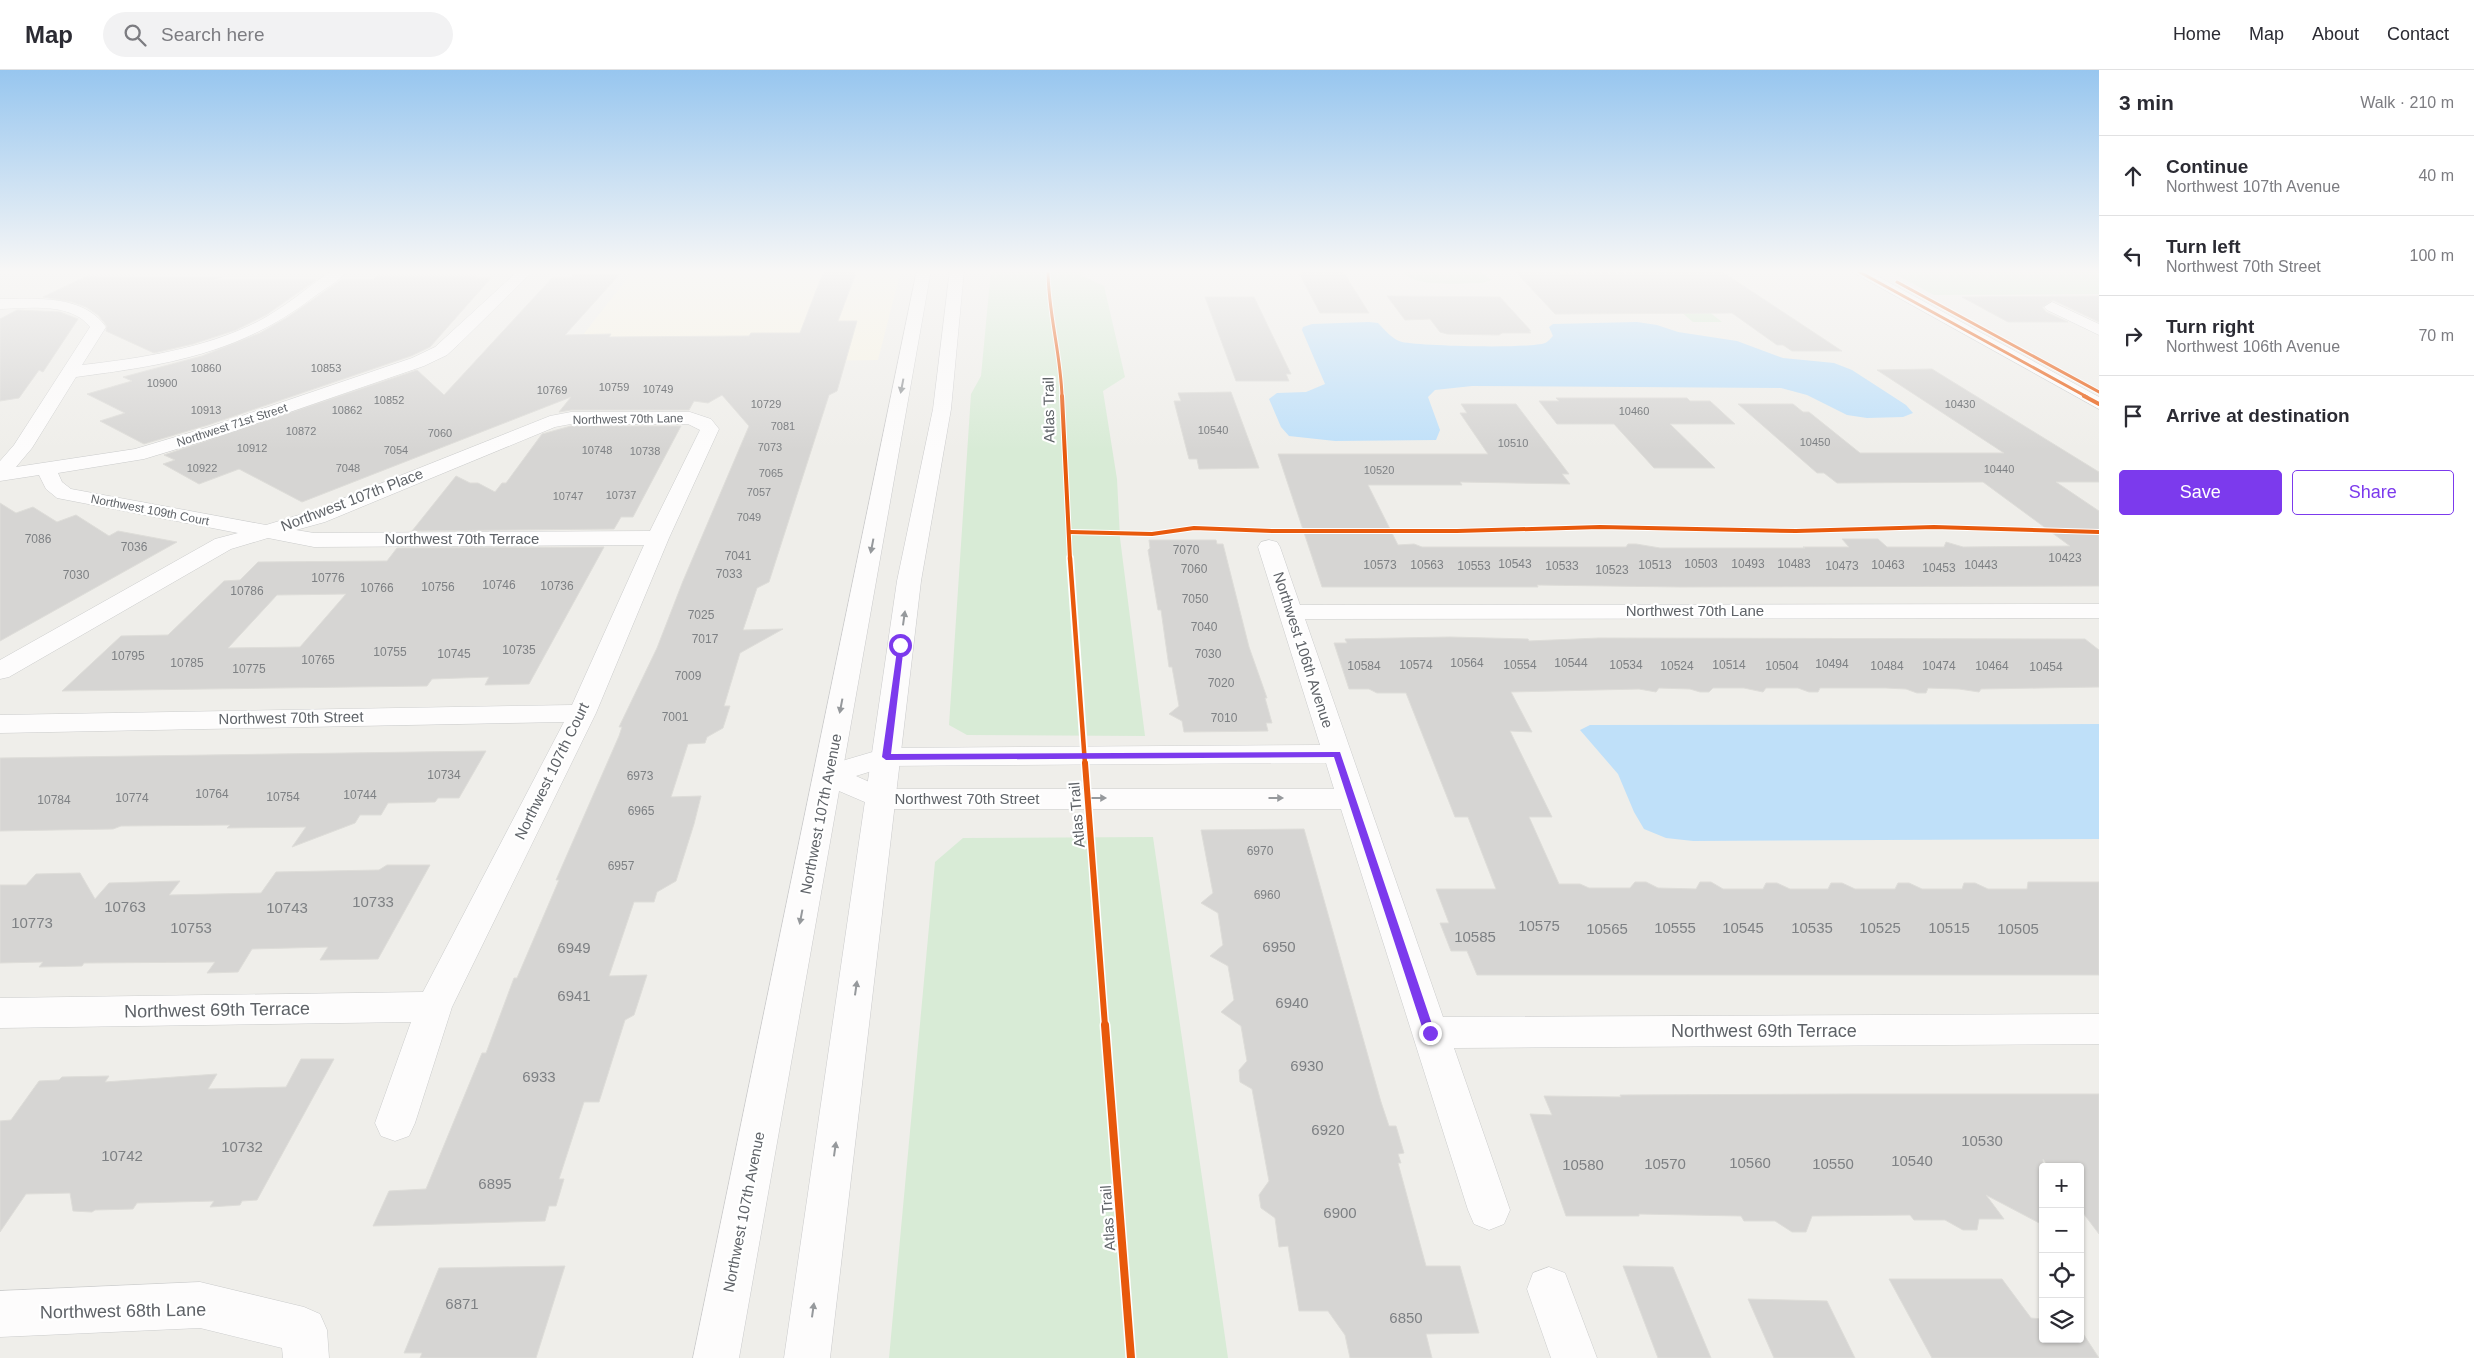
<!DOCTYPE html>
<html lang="en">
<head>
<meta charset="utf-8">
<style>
	:root { --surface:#fff; --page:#f2f2f3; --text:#2b2b33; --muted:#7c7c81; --line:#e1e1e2; --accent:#7c3aed }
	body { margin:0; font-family:Helvetica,sans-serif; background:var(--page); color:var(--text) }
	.controls { position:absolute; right:15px; bottom:15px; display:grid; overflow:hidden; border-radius:5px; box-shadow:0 1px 4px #0004 }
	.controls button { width:45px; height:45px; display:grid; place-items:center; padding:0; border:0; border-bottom:1px solid var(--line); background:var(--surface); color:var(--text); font:25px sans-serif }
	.stop { position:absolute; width:15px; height:15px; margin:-11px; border:4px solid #7c3aed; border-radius:50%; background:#fff }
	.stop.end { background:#7c3aed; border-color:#fff; box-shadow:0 1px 5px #0008 }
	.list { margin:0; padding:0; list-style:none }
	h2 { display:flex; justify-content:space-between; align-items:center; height:65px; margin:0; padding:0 20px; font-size:21px }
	h2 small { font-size:16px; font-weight:400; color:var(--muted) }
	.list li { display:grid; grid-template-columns:32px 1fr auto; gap:15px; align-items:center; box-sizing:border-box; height:80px; padding:0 20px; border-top:1px solid var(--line) }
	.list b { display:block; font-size:19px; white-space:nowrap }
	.list p { margin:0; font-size:16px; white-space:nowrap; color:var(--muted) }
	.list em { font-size:16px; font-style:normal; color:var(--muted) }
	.actions { display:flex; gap:10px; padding:15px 20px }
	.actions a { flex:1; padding:11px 0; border:1px solid var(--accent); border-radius:5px; text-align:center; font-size:18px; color:var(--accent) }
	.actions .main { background:var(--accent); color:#fff }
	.icon { flex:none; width:28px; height:28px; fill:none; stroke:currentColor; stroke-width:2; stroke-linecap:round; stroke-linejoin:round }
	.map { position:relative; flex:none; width:2099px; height:1288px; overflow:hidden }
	header { display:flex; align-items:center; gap:30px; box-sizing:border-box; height:70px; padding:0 25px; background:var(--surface); border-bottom:1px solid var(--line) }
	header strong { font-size:24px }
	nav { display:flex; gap:28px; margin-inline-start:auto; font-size:18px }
	.search { width:350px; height:45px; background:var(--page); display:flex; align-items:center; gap:12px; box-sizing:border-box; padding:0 18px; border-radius:28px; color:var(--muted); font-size:19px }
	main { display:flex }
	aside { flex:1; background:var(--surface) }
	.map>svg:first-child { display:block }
</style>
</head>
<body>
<header>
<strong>Map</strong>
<div class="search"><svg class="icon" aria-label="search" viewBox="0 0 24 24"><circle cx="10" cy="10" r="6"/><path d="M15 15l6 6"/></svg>Search here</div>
<nav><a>Home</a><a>Map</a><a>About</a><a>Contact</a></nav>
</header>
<main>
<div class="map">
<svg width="2099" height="1288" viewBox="0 0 2099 1288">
	<rect width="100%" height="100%" fill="#efeeea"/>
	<path fill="#f7f3e4" d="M634 200H901L878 290 560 294Z"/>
	<g fill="#d8ebd6">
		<path d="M991 200H1082L1083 206 1104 216 1125 307 1103 321 1117 409 1120 468 1145 666 967 665 949 655 971 324 981 306Z"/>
		<path d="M1400 200H1480L1491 210 1483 213C1461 213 1415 219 1400 200Z"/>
		<path d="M1887 200H2099V224L1934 225Z"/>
		<path d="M1668 231H1695L1722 252H1693Z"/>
		<path d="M1153 767 1228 1288H889L935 792 963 768Z"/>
	</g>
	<g fill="#bfe0f9">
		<path d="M1369 252 1378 253C1386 261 1392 269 1402 272 1420 276 1529 279 1545 273 1548 272 1551 268 1553 266L1549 257 1553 254 1637 252 1657 255 1678 262 1737 271 1783 288 1834 293 1852 300 1906 335 1913 343 1903 347 1867 348 1847 345 1807 325 1781 318 1472 316 1435 320 1428 327 1440 360 1436 370 1335 371 1289 366 1281 357 1269 329 1277 323 1306 322 1325 314 1302 260 1303 257 1312 254Z"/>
		<path d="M2099 654V769L1693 771 1666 768 1644 759 1634 742 1618 704 1580 660 1590 655Z"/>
	</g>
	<g fill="#d6d5d3" stroke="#deddd9" fill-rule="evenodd">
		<path d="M824 200H857L838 251H857L837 321 829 325 769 512 757 518 743 560 783 559 740 583 724 636H730L723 658 707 667 705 673 688 674 671 727 701 726 694 754 676 811 657 822 654 832H634L609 906 647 905 634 945 625 950 599 1032H584L559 1109H564L556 1136H549L545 1151 373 1156 389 1121 426 1119 482 983H486L514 908H517L559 810H556L619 666 622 657H619L657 578 683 511 749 356 722 325 708 333 694 331 689 340H571L559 342 571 327 302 432 239 399 199 414 163 394 175 390 164 385 417 300 444 325 552 208H570L573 205H619L565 265 611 264 609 267 749 266 751 263H800Z"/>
		<path d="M1300 200H1342L1369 243H1320L1299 203H1302Z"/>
		<path d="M1514 200H1556L1562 203 1721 201 1842 281H1792L1783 275H1777L1732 243 1555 244Z"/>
		<path d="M87 206 222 207 215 210H316L266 245 236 260 193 274 154 283 106 261 107 256 98 245 86 237 72 232 43 227Z"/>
		<path d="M377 206H478L475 208H491L430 277 411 286 208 355 144 374 100 351 125 343 87 324 132 311 123 307 202 286 260 263 288 247 341 210 374 209Z"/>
		<path d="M1387 226 1500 227 1531 261H1529L1531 263H1502L1499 265 1447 264 1440 262 1430 249 1405 250Z"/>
		<path d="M2099 226V252L2053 230 2042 237 2046 242 2068 252H2008L1962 227Z"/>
		<path d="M1205 227H1254L1291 304H1286L1289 311H1236Z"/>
		<path d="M17 240 60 242 78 249 43 302 39 300 19 328 0 331V249Z"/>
		<path d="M1932 299 2099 402V412H2056L2099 441V516L1681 517 1537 515 1538 517H1322L1278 384H1488L1460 343H1467L1461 334H1516L1569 404H1562L1570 414 1460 412 1462 415H1368L1398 475 1414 474 1422 477H1626L1628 474H1636L1660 478H1805L1803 477H1849L1842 469H1878L1887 477H1944L1946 472 1963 477 2070 476 1983 412 1837 413 1824 403H1817L1738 334H1793L1803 342H1809L1860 383H2004L1877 300Z"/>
		<path d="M1231 322 1259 398 1199 399 1197 389H1189L1174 331H1181L1178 323Z"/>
		<path d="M1556 328H1687L1690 331H1710L1735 354H1670L1715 398H1654L1614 354H1557L1539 331H1559Z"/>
		<path d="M571 356H681L633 447H621L614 459 412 461 456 406 470 413H478L495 422 502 413H506L542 364Z"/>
		<path d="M0 433 16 443 33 437 57 452 76 445 109 466 118 461 177 472 0 571Z"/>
		<path d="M1149 470H1216L1217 474H1223L1249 577 1267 628H1265L1272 653H1266L1268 661 1184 662 1182 651 1169 644 1179 636 1172 597H1169L1161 540H1158L1148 480 1150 478Z"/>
		<path d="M604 477 529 614 485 615 489 607 432 609 427 616 62 621 121 566 168 565 224 511 240 510 258 492 387 491 397 478ZM346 524 300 577 228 578 277 525Z"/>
		<path d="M1450 567 1528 569 1529 571 1599 568 2085 569 2099 580V617L1981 619 1979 622 1959 619 1928 618 1926 623H1917L1906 619 1886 618H1820L1818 622H1809L1798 618H1766L1763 622 1744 618H1713L1709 622H1700L1690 619 1659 618 1656 622 1639 619 1511 622 1532 662 1510 661 1552 747H1529L1559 814H1580L1589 818H1630L1635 812H1646L1658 818 1696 819 1700 812H1711L1723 819H1763L1766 813H1777L1790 819H1828L1831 813H1842L1855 819H1895L1898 813H1909L1922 819H1962L1964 813H1975L1988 819H2027L2028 812H2099V905H1477L1467 881H1451L1440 853H1449L1436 819H1496L1468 747H1455L1406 623H1377L1369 619H1349L1334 573H1347L1345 569Z"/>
		<path d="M486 681 459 728H438L435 732 388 733 381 745H360L355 753 292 777 306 757 227 758 230 755 121 756 113 759 0 761V688Z"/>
		<path d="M1304 759 1381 1032 1389 1056H1396L1404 1083 1398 1084 1401 1093H1398L1426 1196H1460L1479 1263 1426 1264 1432 1288H1350L1345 1265 1328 1241H1299L1288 1176 1279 1177 1275 1148 1261 1138 1259 1125 1269 1111 1252 1019 1240 1012 1239 1000 1247 991 1241 956 1221 942 1234 930 1228 896 1210 886 1223 875 1218 843 1201 833 1213 823 1201 760Z"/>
		<path d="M387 795H430L378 889 320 890 328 877 252 879 238 902 207 903 215 892 84 893 82 896 39 897 43 892 0 893V815H26L36 804 80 803 95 829 109 813 180 811 169 825 261 823 276 802 379 800Z"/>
		<path d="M301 989H334L257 1130 242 1131 240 1135 210 1137 214 1131 137 1133 133 1139 95 1140 92 1142 73 1141 70 1123 26 1124 0 1162V1051L11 1050 39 1011 59 1010 62 1007 109 1006 105 1012 217 1004 208 1019 286 1017Z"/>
		<path d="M1854 1024H2099V1164L2080 1139V1097H2049L2043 1089V1155L1986 1125 2004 1149H1979L1977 1160H1963L1945 1150H1914L1910 1145 1812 1146 1806 1162H1792L1775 1151H1744L1741 1146 1639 1144V1146H1566L1530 1044 1552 1045 1544 1026 1621 1027 1620 1025Z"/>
		<path d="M565 1196 536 1288H420L422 1283H404L439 1198Z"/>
		<path d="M1623 1196 1673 1197 1711 1288H1658Z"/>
		<path d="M1889 1209H2002L2031 1248 2043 1249V1269H2080V1259L2099 1288H1932Z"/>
		<path d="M1748 1229 1827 1231 1855 1288H1774Z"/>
	</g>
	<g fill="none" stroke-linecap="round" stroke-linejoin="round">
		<defs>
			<g id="minor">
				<path d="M332 200H348C341 210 326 218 315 226 240 284 167 295 76 307L32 378 16 397 135 379 209 357 412 288 435 277 519 200H534L460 273 447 285 424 296 223 365 144 389 58 403 62 412 71 419 266 455 309 442 550 346 571 342H690L711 349 719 359 669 468 596 643 452 937 415 1053 409 1066 395 1071 381 1066 375 1053 411 952 0 958V928L423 922 564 652 0 663V645L572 635 644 475 314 477 268 468 231 479 9 607 0 609V590L215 469 238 463 57 428 46 419 39 405 0 411V391L14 375 90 257C71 232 28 238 0 239V229C36 229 83 224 106 257L82 295C142 288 203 279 257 252 284 238 308 217 332 200ZM571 354H688L700 360 650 461 314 463 296 460 325 452 555 357Z"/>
				<path d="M1849 200H1866L2099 327V339Z"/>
				<path d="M2052 232 2099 254V265L2047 240 2044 237Z"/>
				<path d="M1269 470 1277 472 1280 477 1300 535 2099 534V548L1305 549 1443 947 2099 944V974L1454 978 1510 1140 1504 1154 1489 1160 1474 1154 1468 1140 1341 739H881L818 712 813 705 818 698 886 678 1320 675 1258 477 1261 472ZM1326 693 1334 719H885L856 706 888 696Z"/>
				<path d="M1549 1197 1565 1203 1597 1288H1551L1527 1219 1533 1203Z"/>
				<path d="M200 1212 304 1237 320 1244 327 1260 329 1288H283L282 1278 200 1258 0 1267V1221Z"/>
			</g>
			<g id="secondary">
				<path d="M917 200H931L739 1288H693Z"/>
				<path d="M950 200H964L951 339 921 511 830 1288H784L897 511 933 339Z"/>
			</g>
		</defs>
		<use href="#minor" stroke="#cbcccc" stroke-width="1"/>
		<use href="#secondary" stroke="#cacacb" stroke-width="1"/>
		<use href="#minor" fill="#fdfcfc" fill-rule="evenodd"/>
		<use href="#secondary" fill="#fdfcfc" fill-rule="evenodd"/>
		<defs>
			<g id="cycleway-far4">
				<path d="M1048 200C1048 243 1061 284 1062 327"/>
				<path d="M1856 200 2087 327"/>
				<path d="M1897 212 2099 322"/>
			</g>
			<g id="cycleway-far3">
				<path d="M1062 326 1070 489"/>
				<path d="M2084 326 2099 334"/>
				<path d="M1069 462 1152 464 1194 458 1273 461H1457L1600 457 1796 461 1934 457 2099 462"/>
			</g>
			<path id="cycleway-far2" d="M1070 488 1085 694"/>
			<path id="cycleway-far1" d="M1085 693 1105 956"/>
			<path id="cycleway" d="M1105 955 1131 1288"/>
		</defs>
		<use href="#cycleway-far4" stroke="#fff" stroke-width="5"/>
		<use href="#cycleway-far3" stroke="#fff" stroke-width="6"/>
		<use href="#cycleway-far2" stroke="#fff" stroke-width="8"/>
		<use href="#cycleway-far1" stroke="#fff" stroke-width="9"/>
		<use href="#cycleway" stroke="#fff" stroke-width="11"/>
		<use href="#cycleway-far4" stroke="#e8590c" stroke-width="3"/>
		<use href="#cycleway-far3" stroke="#e8590c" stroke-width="4"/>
		<use href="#cycleway-far2" stroke="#e8590c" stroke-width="4.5"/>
		<use href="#cycleway-far1" stroke="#e8590c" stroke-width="6"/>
		<use href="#cycleway" stroke="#e8590c" stroke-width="8"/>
	</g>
	<defs><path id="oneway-solid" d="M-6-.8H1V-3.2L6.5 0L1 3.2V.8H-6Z" transform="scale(1.25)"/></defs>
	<g fill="#96999c">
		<use href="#oneway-solid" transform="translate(902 316) rotate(101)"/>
		<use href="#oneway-solid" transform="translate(872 476) rotate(101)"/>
		<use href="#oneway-solid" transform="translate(904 548) rotate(-82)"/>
		<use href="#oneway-solid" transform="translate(841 636) rotate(101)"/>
		<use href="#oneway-solid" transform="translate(1099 728)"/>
		<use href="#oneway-solid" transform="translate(1276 728)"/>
		<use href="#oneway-solid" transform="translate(801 847) rotate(101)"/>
		<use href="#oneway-solid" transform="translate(856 918) rotate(-82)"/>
		<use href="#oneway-solid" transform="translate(835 1079) rotate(-82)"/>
		<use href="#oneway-solid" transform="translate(813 1240) rotate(-82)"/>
	</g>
	<linearGradient id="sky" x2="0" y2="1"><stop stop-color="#97c6ef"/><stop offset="0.53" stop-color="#f8f7f6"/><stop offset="1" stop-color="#f8f7f6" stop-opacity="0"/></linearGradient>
	<rect width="2099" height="380" fill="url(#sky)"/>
	<path fill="#7c3aed" d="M898 573 904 575 891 684 1340 682 1435 963 1434 966H1426L1424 963 1334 687 886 690 882 687Z"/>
	<g text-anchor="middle" stroke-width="4.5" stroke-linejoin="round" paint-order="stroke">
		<g font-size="11" fill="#7e8184">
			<text x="206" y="302">10860</text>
			<text x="326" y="302">10853</text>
			<text x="162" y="317">10900</text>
			<text x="614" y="321">10759</text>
			<text x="658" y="323">10749</text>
			<text x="552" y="324">10769</text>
			<text x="389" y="334">10852</text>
			<text x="766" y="338">10729</text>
			<text x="1960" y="338">10430</text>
			<text x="206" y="344">10913</text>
			<text x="347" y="344">10862</text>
			<text x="1634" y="345">10460</text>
			<text x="783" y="360">7081</text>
			<text x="1213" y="364">10540</text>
			<text x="301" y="365">10872</text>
			<text x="440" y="367">7060</text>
			<text x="1815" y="376">10450</text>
			<text x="1513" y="377">10510</text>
			<text x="770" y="381">7073</text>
			<text x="252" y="382">10912</text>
			<text x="396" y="384">7054</text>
			<text x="597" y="384">10748</text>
			<text x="645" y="385">10738</text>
			<text x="202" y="402">10922</text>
			<text x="348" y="402">7048</text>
			<text x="1999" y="403">10440</text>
			<text x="1379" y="404">10520</text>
			<text x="771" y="407">7065</text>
			<text x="759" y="426">7057</text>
			<text x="621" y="429">10737</text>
			<text x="568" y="430">10747</text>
			<text x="749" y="451">7049</text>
		</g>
		<g font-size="12" fill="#5f6368" stroke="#fff">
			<text transform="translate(628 349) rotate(-1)" y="4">Northwest 70th Lane</text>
			<text transform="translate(232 355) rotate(-18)" y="4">Northwest 71st Street</text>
			<text transform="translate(150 440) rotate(11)" y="4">Northwest 109th Court</text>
		</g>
		<g font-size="12" fill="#7e8184">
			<text x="38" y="473">7086</text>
			<text x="134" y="481">7036</text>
			<text x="1186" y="484">7070</text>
			<text x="738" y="490">7041</text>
			<text x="2065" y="492">10423</text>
			<text x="1515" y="498">10543</text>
			<text x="1701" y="498">10503</text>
			<text x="1748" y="498">10493</text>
			<text x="1794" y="498">10483</text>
			<text x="1380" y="499">10573</text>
			<text x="1427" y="499">10563</text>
			<text x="1655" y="499">10513</text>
			<text x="1888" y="499">10463</text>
			<text x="1981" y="499">10443</text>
			<text x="1474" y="500">10553</text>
			<text x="1562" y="500">10533</text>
			<text x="1842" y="500">10473</text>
			<text x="1939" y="502">10453</text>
			<text x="1194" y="503">7060</text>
			<text x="1612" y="504">10523</text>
			<text x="729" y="508">7033</text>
			<text x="76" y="509">7030</text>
			<text x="328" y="512">10776</text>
			<text x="499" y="519">10746</text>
			<text x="557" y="520">10736</text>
			<text x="438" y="521">10756</text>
			<text x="377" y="522">10766</text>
			<text x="247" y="525">10786</text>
			<text x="1195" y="533">7050</text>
			<text x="701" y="549">7025</text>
			<text x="1204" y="561">7040</text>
			<text x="705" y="573">7017</text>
			<text x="519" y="584">10735</text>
			<text x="390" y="586">10755</text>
			<text x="454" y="588">10745</text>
			<text x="1208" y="588">7030</text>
			<text x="128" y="590">10795</text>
			<text x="318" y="594">10765</text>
			<text x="187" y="597">10785</text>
			<text x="1467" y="597">10564</text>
			<text x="1571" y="597">10544</text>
			<text x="1832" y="598">10494</text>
			<text x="1416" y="599">10574</text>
			<text x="1520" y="599">10554</text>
			<text x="1626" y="599">10534</text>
			<text x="1729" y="599">10514</text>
			<text x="1364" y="600">10584</text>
			<text x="1677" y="600">10524</text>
			<text x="1782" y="600">10504</text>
			<text x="1887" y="600">10484</text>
			<text x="1939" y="600">10474</text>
			<text x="1992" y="600">10464</text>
			<text x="2046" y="601">10454</text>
			<text x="249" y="603">10775</text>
			<text x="688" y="610">7009</text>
			<text x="1221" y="617">7020</text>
			<text x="675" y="651">7001</text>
			<text x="1224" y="652">7010</text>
			<text x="444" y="709">10734</text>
			<text x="640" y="710">6973</text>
			<text x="212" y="728">10764</text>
			<text x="360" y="729">10744</text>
			<text x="283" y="731">10754</text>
			<text x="132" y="732">10774</text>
			<text x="54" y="734">10784</text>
			<text x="641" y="745">6965</text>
			<text x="1260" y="785">6970</text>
			<text x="621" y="800">6957</text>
			<text x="1267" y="829">6960</text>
		</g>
		<g font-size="15" fill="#5f6368" stroke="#fff">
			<text transform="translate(1049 340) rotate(-91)" y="5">Atlas Trail</text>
			<text transform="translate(352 430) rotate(-21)" y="5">Northwest 107th Place</text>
			<text x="462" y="474">Northwest 70th Terrace</text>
			<text x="1695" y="546">Northwest 70th Lane</text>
			<text transform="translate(1303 580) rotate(72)" y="5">Northwest 106th Avenue</text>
			<text transform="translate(291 648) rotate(-1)" y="5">Northwest 70th Street</text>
			<text transform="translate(552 701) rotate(-64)" y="5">Northwest 107th Court</text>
			<text x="967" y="734">Northwest 70th Street</text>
			<text transform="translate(821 744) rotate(-79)" y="5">Northwest 107th Avenue</text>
			<text transform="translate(1077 745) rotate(-95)" y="5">Atlas Trail</text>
			<text transform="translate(744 1142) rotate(-79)" y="5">Northwest 107th Avenue</text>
			<text transform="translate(1108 1148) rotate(-94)" y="5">Atlas Trail</text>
		</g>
		<g font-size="15" fill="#7e8184">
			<text x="373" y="837">10733</text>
			<text x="125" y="842">10763</text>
			<text x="287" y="843">10743</text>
			<text x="32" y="858">10773</text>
			<text x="1539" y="861">10575</text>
			<text x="191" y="863">10753</text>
			<text x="1675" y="863">10555</text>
			<text x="1743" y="863">10545</text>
			<text x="1812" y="863">10535</text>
			<text x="1880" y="863">10525</text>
			<text x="1949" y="863">10515</text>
			<text x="1607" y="864">10565</text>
			<text x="2018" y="864">10505</text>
			<text x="1475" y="872">10585</text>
			<text x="1279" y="882">6950</text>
			<text x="574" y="883">6949</text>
			<text x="574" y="931">6941</text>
			<text x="1292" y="938">6940</text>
			<text x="1307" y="1001">6930</text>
			<text x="539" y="1012">6933</text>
			<text x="1328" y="1065">6920</text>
			<text x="1982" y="1076">10530</text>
			<text x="242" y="1082">10732</text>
			<text x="122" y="1091">10742</text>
			<text x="1912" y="1096">10540</text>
			<text x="1750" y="1098">10560</text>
			<text x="1665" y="1099">10570</text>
			<text x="1833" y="1099">10550</text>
			<text x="1583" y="1100">10580</text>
			<text x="495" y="1119">6895</text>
			<text x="1340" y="1148">6900</text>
			<text x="462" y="1239">6871</text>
			<text x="1406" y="1253">6850</text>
		</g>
		<g font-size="18" fill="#5f6368" stroke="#fff">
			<text transform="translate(217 940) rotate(-1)" y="6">Northwest 69th Terrace</text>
			<text x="1764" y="967">Northwest 69th Terrace</text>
			<text transform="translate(123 1241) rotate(-1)" y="6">Northwest 68th Lane</text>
		</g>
	</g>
</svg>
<div class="controls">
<button>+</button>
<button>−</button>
<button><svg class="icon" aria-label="locate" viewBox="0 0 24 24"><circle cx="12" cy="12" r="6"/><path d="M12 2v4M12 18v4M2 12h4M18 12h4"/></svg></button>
<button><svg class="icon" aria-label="layers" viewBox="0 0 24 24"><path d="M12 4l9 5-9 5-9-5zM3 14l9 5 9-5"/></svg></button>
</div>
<div class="stop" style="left:900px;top:575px"></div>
<div class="stop end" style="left:1430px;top:963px"></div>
</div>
<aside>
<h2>3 min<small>Walk · 210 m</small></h2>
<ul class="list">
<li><svg class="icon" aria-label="ahead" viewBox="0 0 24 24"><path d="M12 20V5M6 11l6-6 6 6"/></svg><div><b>Continue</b><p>Northwest 107th Avenue</p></div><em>40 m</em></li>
<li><svg class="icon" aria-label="left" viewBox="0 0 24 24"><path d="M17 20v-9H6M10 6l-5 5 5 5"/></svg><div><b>Turn left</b><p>Northwest 70th Street</p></div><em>100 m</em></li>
<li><svg class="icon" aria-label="right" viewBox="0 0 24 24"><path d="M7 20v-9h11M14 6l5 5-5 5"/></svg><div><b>Turn right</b><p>Northwest 106th Avenue</p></div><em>70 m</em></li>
<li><svg class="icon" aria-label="arrive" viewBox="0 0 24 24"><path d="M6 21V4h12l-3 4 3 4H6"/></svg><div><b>Arrive at destination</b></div></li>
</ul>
<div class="actions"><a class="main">Save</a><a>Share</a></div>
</aside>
</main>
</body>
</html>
